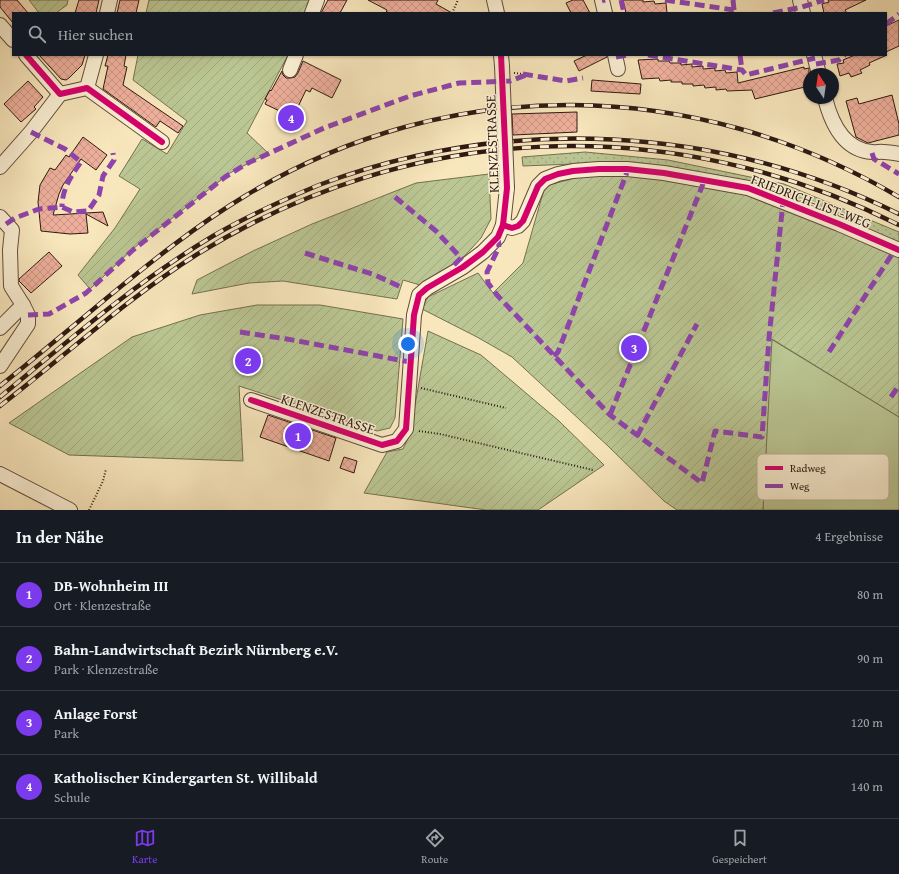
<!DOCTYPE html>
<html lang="de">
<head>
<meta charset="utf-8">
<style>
	:root { --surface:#171b24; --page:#20242c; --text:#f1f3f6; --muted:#9ea1a6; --line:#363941; --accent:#7c3aed }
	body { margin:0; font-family:"Gentium Book Plus",serif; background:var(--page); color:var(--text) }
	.compass { position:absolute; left:803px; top:68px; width:36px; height:36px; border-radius:50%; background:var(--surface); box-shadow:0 1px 3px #0004; rotate:347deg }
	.you { position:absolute; left:408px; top:344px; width:14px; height:14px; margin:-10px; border:3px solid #fff; border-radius:50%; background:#1a73e8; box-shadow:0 0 0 6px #1a73e833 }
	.badge { display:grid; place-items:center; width:26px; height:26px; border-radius:50%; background:var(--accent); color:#fff; font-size:13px; font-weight:700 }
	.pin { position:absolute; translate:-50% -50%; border:2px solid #fff; box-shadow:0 1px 4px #0006 }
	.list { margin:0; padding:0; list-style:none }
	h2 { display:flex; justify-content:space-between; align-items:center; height:52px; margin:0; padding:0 16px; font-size:17px }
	h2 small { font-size:13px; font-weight:400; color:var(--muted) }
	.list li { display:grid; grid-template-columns:26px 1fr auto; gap:12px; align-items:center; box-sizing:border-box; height:64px; padding:0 16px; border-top:1px solid var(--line) }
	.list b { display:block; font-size:15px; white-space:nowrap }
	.list p { margin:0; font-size:13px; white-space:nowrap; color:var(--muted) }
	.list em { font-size:13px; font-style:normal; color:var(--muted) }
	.icon { flex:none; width:22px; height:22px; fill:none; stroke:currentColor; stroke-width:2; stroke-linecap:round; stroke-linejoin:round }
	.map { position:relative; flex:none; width:899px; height:510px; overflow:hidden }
	.search { position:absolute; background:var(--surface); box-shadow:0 1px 3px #0004; left:12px; right:12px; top:12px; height:44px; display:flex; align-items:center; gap:10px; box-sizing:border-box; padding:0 14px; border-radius:0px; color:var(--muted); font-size:15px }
	.sheet { height:308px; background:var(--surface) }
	nav { display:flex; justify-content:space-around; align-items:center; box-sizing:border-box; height:56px; border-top:1px solid var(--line); background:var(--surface); font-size:11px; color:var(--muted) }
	nav a { display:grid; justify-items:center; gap:2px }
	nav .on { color:var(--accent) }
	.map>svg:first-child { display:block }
</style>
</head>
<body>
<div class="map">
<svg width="899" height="510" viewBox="0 0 899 510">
	<defs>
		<pattern id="grass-dots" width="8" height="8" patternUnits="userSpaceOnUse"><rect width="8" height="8" fill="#bac693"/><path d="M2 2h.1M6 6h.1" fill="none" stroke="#a0aa7e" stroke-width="1.8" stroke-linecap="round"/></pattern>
		<pattern id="garden-furrows" width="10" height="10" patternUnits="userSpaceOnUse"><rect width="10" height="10" fill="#bac693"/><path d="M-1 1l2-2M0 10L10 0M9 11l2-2" fill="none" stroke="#a0aa7e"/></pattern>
		<pattern id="building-cross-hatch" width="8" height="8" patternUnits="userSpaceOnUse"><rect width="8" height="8" fill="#edaf9b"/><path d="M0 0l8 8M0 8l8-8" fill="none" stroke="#cc9684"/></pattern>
	</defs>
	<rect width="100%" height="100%" fill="#f8e6bc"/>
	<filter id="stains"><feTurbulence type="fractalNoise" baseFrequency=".005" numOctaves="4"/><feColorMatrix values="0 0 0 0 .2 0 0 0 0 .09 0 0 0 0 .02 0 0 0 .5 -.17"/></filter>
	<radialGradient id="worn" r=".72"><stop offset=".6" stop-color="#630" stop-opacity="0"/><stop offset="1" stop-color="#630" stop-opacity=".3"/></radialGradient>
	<path fill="url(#grass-dots)" stroke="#747052" d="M585 152 668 160 784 184 894 230 899 232V246L636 164H572L523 166 522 157Z"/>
	<path fill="#bac693" stroke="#747052" d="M771 339 899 417V510H763Z"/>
	<g fill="url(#garden-furrows)" stroke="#747052">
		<path d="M29 0H68L67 5 56 13H39Z"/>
		<path d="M149 0H311L306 13H146Z"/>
		<path d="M138 55H288L247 133 268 153 230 173 134 248 90 289 78 275 115 228 140 189 119 176 142 139 167 154 187 121 133 80Z"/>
		<path d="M489 174 491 219 481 238 451 271 420 285 403 280 397 299 283 281 249 283 192 294 197 280 253 251 312 224 416 183Z"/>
		<path d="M626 175 704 184 742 193 899 255V417L772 339 763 510H677L664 501 608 446 512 357 477 337 422 309 428 297 478 273 493 293 523 263 545 186 583 176Z"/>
		<path d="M257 305H320L403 319 395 418 390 428 377 431 239 386 243 461 69 455 9 423 132 337 200 315Z"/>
		<path d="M428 331 481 355 559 421 604 465 538 510H486L364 493 387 452 403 449 410 434Z"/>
	</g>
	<g fill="url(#building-cross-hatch)" stroke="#2f1912">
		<path d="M0 0H17L28 13H13V23L0 7Z"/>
		<path d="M79 0H99L96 13H75Z"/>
		<path d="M120 0H139L136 13H117Z"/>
		<path d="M328 0H347L340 13H321Z"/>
		<path d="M368 0H438L436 4 452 13H386L387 10Z"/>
		<path d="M573 0H583L590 13H571L566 3Z"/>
		<path d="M623 0H643V2L654 1 655 4 666 3 667 13H626Z"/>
		<path d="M828 0H866L845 10 847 13H824L822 4 829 2Z"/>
		<path d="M899 20V46L886 52V26Z"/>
		<path d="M39 55H85L82 65 69 78 66 80 61 79Z"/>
		<path d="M108 55H126L124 66 127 67 123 85 183 126 178 133 160 121 156 127 103 89 108 66H105Z"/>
		<path d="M587 55H607V57L579 71 574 61Z"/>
		<path d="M855 55H887L869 63 870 65 860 70 862 73 851 77 849 73 840 76 837 64 844 63 843 60Z"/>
		<path d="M658 59V61H669L670 63H681V65L692 64V67L703 66V69L715 68V71L725 70 726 73 737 72 738 83 804 67V69L809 68V86L755 99 752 90 727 91 726 89 716 90V87L705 88 704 85 693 86V84H682V82H671V80L660 81 659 78 642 79 638 60Z"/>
		<path d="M303 61 341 80 332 98 312 88 310 92 306 90 296 111 292 109 288 115 265 104 267 100 265 99 270 90 271 91 282 71 283 75 286 78H291L295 77 298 73Z"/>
		<path d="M592 80 641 84 640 94 591 91Z"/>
		<path d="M28 81 43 97 34 107 36 109 21 122 4 104Z"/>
		<path d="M892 95 899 124V135L868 143 856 137 846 101 857 98 859 104Z"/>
		<path d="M577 112V132L513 135 512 114Z"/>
		<path d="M83 137 107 155 96 170 81 159 63 185 59 194 53 215 103 212 108 226 86 214 88 233 70 234 41 231 38 202 40 185 50 168 55 170 66 155 69 157Z"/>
		<path d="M49 252 62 266 31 293 19 281V279Z"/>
		<path d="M268 415 336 438 329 461 260 437Z"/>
		<path d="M344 457 357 461 354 473 340 468Z"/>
	</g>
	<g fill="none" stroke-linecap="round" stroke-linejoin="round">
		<defs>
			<g id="minor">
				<path d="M494 0 497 13"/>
				<path d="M602 0 605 13"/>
				<path d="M800 0 803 13"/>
				<path d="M107 13 110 0"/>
				<path d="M312 13 317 0"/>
				<path d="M0 25 13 40"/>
				<path d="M26 55 60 94 87 88 162 142"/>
				<path d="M501 55 502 66"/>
				<path d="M615 55 618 69"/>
				<path d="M814 55 819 74"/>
				<path d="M290 70 296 55"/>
				<path d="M87 88 96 55"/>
				<path d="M825 98C831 122 843 150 872 152 876 153 880 151 884 152 889 152 894 153 899 154"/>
				<path d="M0 167 31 132 60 94"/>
				<path d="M0 217 12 230 10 250 11 286 23 305 28 315V324L0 366"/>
				<path d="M503 225 512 228 518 226 523 221 538 186 545 179 558 174 573 171 599 169H627L664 173 748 188 839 224 899 250"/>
				<path d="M0 328 23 305"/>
				<path d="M251 400 382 445 397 441 406 429 414 315 419 295 427 288 463 267 483 252 498 237 503 225 507 188"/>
				<path d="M0 474 70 510"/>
			</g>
		</defs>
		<use href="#minor" stroke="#614c3c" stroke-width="16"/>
		<g stroke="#2f1912" stroke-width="2" stroke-dasharray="1 2" stroke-linecap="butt">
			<path d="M452 13 458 0"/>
			<path d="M514 73 523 74"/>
			<path d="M421 388 506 408"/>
			<path d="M419 431 440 434 593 470"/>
			<path d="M89 510 103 481 106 469"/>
		</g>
		<use href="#minor" stroke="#faefd3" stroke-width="14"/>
		<defs>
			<g id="rail">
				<path d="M0 386C36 357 72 327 108 297 152 261 197 225 245 196 450 72 695 77 899 197"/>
				<path d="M0 397C69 340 136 282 213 236 247 216 283 200 319 185 508 114 719 125 899 214"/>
				<path d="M0 406C65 356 126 299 196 255 413 120 671 111 899 225"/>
			</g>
		</defs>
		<use href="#rail" stroke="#2f1912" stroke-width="4.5"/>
		<use href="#rail" stroke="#faefd3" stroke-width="3" stroke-dasharray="9" stroke-linecap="butt"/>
		<defs>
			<path id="minor-bridge" d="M502 66 507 188"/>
		</defs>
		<use href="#minor-bridge" stroke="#614c3c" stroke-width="16" stroke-linecap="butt"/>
		<use href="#minor-bridge" stroke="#faefd3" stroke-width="14"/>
		<g stroke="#8e44ad" stroke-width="5" stroke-dasharray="10 5" stroke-linecap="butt">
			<path d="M621 0 624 13"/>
			<path d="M665 0 734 10 735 13"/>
			<path d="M733 0 734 10"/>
			<path d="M602 1 605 0"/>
			<path d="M773 13 802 7 824 0"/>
			<path d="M886 24 899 14"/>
			<path d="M648 55 742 70 746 75 815 58"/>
			<path d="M740 55 742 70"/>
			<path d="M616 57 628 55"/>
			<path d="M816 64 839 60 845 55"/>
			<path d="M523 74 566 81 583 78"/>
			<path d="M31 132 65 149 81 162C71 176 62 189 62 207"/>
			<path d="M872 153 874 159 899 174"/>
			<path d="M395 197 436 231 461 258 452 267 453 273"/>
			<path d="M6 224 15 218 39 209 62 207 73 212 88 211 99 195 103 176 114 160 113 153"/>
			<path d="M498 237 499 247 487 272 488 283 497 295 610 415 702 483 715 431 762 437 769 338 783 202"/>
			<path d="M305 253 375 275 401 287"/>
			<path d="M28 315 49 314 86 293 133 250 225 177 248 163 324 128 410 96 459 83 510 81 526 75"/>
			<path d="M240 332 287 339 410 362"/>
			<path d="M829 352 896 248"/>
			<path d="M554 356 558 352 626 175 627 169"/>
			<path d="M891 397 899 385"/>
			<path d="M610 415 705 179"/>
			<path d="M637 436 697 324"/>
		</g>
		<defs>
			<g id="cycleway">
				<path d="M26 55 60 94 87 88 162 142"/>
				<path d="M503 225 512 228 518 226 523 221 538 186 545 179 558 174 573 171 599 169H627L664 173 748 188 839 224 899 250"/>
				<path d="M251 400 382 445 397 441 406 429 414 315 419 295 427 288 463 267 483 252 498 237 503 225 507 188 501 55"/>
			</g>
		</defs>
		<use href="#cycleway" stroke="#faefd3" stroke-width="8"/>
		<use href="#cycleway" stroke="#d6006c" stroke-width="6"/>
	</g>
	<g text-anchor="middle" stroke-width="3" stroke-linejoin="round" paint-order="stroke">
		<g font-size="14" fill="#2f1912" stroke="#faefd3">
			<text transform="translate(492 144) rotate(-92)" y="5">KLENZESTRASSE</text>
			<text transform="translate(811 201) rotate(21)" y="5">FRIEDRICH-LIST-WEG</text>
			<text transform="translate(328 414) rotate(19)" y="5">KLENZESTRASSE</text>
		</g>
	</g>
	<rect x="757" y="454" width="132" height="46" rx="6" fill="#faefd3" stroke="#bdaf99" stroke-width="1"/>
	<rect x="765" y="466" width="18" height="4" fill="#d6006c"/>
	<rect x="765" y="484" width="18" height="4" fill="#8e44ad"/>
	<g font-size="11" fill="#2f1912">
		<text x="790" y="472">Radweg</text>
		<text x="790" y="490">Weg</text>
	</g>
	<rect width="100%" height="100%" filter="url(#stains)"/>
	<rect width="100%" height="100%" fill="url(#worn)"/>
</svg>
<svg class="compass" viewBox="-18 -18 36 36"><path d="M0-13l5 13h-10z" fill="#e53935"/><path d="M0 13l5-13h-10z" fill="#9ea1a6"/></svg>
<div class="you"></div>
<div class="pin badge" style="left:298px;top:436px">1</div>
<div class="pin badge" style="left:248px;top:361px">2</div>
<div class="pin badge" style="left:634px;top:348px">3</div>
<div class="pin badge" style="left:291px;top:118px">4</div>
<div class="search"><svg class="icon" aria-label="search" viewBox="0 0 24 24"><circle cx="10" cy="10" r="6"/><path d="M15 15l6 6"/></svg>Hier suchen</div>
</div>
<section class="sheet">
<h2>In der Nähe<small>4 Ergebnisse</small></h2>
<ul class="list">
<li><span class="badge">1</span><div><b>DB-Wohnheim III</b><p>Ort · Klenzestraße</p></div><em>80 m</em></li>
<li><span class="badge">2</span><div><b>Bahn-Landwirtschaft Bezirk Nürnberg e.V.</b><p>Park · Klenzestraße</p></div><em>90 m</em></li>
<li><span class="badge">3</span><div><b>Anlage Forst</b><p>Park</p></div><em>120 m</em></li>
<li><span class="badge">4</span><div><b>Katholischer Kindergarten St. Willibald</b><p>Schule</p></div><em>140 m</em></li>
</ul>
</section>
<nav>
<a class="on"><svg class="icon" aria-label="map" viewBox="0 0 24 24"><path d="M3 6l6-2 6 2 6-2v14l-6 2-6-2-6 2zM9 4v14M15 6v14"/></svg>Karte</a>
<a><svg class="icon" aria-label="directions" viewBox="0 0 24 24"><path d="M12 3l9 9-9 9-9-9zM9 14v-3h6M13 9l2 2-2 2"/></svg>Route</a>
<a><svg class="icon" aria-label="saved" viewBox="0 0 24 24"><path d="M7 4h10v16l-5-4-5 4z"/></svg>Gespeichert</a>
</nav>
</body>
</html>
